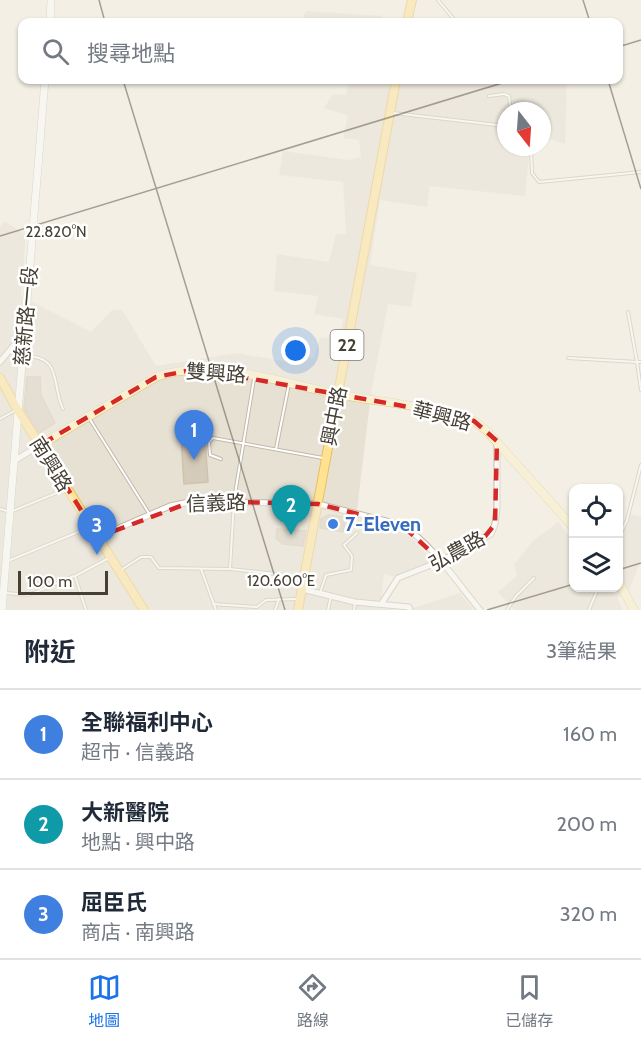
<!DOCTYPE html>
<html lang="zh-TW">
<head>
<meta charset="utf-8">
<style>
	:root { --surface:#fff; --page:#f6f6f7; --text:#1f2937; --muted:#747a83; --line:#e0e1e3; --accent:#1a73e8 }
	body { margin:0; font-family:Cabin,"Noto Sans TC",sans-serif; background:var(--page); color:var(--text) }
	.controls { position:absolute; right:18px; bottom:18px; display:grid; overflow:hidden; border-radius:12px; box-shadow:0 2px 4px #0004 }
	.controls button { width:54px; height:54px; display:grid; place-items:center; padding:0; border:0; border-bottom:2px solid var(--line); background:var(--surface); color:var(--text); font:30px sans-serif }
	.compass { position:absolute; left:497px; top:102px; width:54px; height:54px; border-radius:50%; background:var(--surface); box-shadow:0 2px 4px #0004; rotate:163deg }
	.scale { position:absolute; left:18px; bottom:15px; width:90px; box-sizing:border-box; padding-left:6px; border:3px solid #453f34; border-top:0; font-size:16px; line-height:21px; white-space:nowrap; color:#453f34; -webkit-text-stroke:4px #fff; paint-order:stroke }
	.you { position:absolute; left:296px; top:351px; width:21px; height:21px; margin:-15px; border:4px solid #fff; border-radius:50%; background:#1a73e8; box-shadow:0 0 0 9px #1a73e833 }
	.badge { display:grid; place-items:center; width:39px; height:39px; border-radius:50%; background:var(--accent); color:#fff; font-size:20px; font-weight:700 }
	.pin { position:absolute; translate:-50% -50px; filter:drop-shadow(0 2px 3px #0008) }
	.pin::after { content:''; position:absolute; top:32px; width:21px; height:18px; background:inherit; clip-path:polygon(0 0,100% 0,50% 100%) }
	.list { margin:0; padding:0; list-style:none }
	h2 { display:flex; justify-content:space-between; align-items:center; height:78px; margin:0; padding:0 24px; font-size:26px }
	h2 small { font-size:20px; font-weight:400; color:var(--muted) }
	.list li { display:grid; grid-template-columns:39px 1fr auto; gap:18px; align-items:center; box-sizing:border-box; height:90px; padding:0 24px; border-top:2px solid var(--line) }
	.list b { display:block; font-size:22px; white-space:nowrap }
	.list p { margin:0; font-size:20px; white-space:nowrap; color:var(--muted) }
	.list em { font-size:20px; font-style:normal; color:var(--muted) }
	.icon { flex:none; width:33px; height:33px; fill:none; stroke:currentColor; stroke-width:2; stroke-linecap:round; stroke-linejoin:round }
	.map { position:relative; flex:none; width:641px; height:610px; overflow:hidden }
	.search { position:absolute; background:var(--surface); box-shadow:0 2px 4px #0004; left:18px; right:18px; top:18px; height:66px; display:flex; align-items:center; gap:15px; box-sizing:border-box; padding:0 21px; border-radius:12px; color:var(--muted); font-size:22px }
	.sheet { height:348px; background:var(--surface) }
	nav { display:flex; justify-content:space-around; align-items:center; box-sizing:border-box; height:84px; border-top:2px solid var(--line); background:var(--surface); font-size:16px; color:var(--muted) }
	nav a { display:grid; justify-items:center; gap:3px }
	nav .on { color:var(--accent) }
	.map>svg:first-child { display:block }
</style>
</head>
<body>
<div class="map">
<svg width="641" height="610" viewBox="0 0 641 610">
	<rect width="100%" height="100%" fill="#f3efe5"/>
	<g fill="#e7e1d3">
		<path d="M306 11 382 16 381 22H305L302 20Z"/>
		<path d="M349 80H390L389 87 412 80H567L565 144 542 137V111H506V147H530L525 196 430 186 427 207 380 200 370 265 417 273 411 307 388 304 371 394 356 518 407 531 434 563 399 578 384 574 380 608 399 610H0V228L4 221 26 235 21 296 91 332 112 310H122L156 366 236 353 289 362 291 354 313 358 320 338 340 336 343 319 314 314 318 296 274 291 277 254 329 262 336 234H346L343 182 279 175 283 151 349 160 361 157 359 140 343 138 348 116 324 108 333 94 346 95Z"/>
		<path d="M631 514 641 517V560L630 588 617 598 623 610H514L498 592 517 576 514 565 533 541 558 522 573 541 574 588H618L619 539Z"/>
		<path d="M460 593 473 610H407Z"/>
	</g>
	<g fill="#d5cbba" stroke="#d0c3ad" stroke-width="1.5">
		<path d="M27 377H40L41 395 55 423 39 433 24 408Z"/>
		<path d="M181 436 205 439 208 482 184 484Z"/>
		<path d="M328 515 346 517 343 532 320 528 321 519Z"/>
		<path d="M277 529 306 531 303 546 283 544 276 538Z"/>
	</g>
	<g fill="none" stroke-linecap="round" stroke-linejoin="round">
		<defs>
			<g id="service">
				<path d="M438 0 456 22"/>
				<path d="M489 96 504 94 509 96 511 111"/>
				<path d="M393 113 506 126"/>
				<path d="M531 147 532 173 539 182 641 172"/>
				<path d="M24 356C63 356 51 384 63 409"/>
				<path d="M568 358 637 362 628 312"/>
				<path d="M641 362H637L641 390"/>
				<path d="M89 418 150 515"/>
				<path d="M0 419 14 411"/>
				<path d="M276 449 289 384"/>
				<path d="M221 459 210 455 209 442 213 438 323 458"/>
				<path d="M0 509 10 512 64 490"/>
				<path d="M618 539 627 520 641 465"/>
				<path d="M8 561 88 528"/>
				<path d="M201 569 216 610"/>
				<path d="M230 569 234 500 254 379"/>
				<path d="M121 570 141 557H151L159 568 230 569 303 577"/>
				<path d="M6 593 29 595 74 576"/>
				<path d="M320 593 326 575 351 570 352 556 344 545 357 533"/>
				<path d="M213 604 257 607 266 600 297 599"/>
				<path d="M86 610 75 576 109 558"/>
				<path d="M275 610 279 599"/>
				<path d="M328 610 331 596"/>
				<path d="M354 610 355 602"/>
				<path d="M507 610 516 596 534 578"/>
				<path d="M589 610 598 588"/>
			</g>
			<g id="minor">
				<path d="M0 362 24 333"/>
				<path d="M14 461 40 445"/>
				<path d="M98 537 170 506 194 501 318 504 402 525C433 545 456 581 480 610"/>
				<path d="M302 589 355 602 409 607 410 610"/>
				<path d="M382 603 398 578 441 561 491 534 495 524 497 508V443"/>
			</g>
			<g id="tertiary">
				<path d="M50 22 51 0"/>
				<path d="M2 610 45 80"/>
			</g>
			<g id="secondary">
				<path d="M40 445 156 377C215 356 283 384 342 395 385 403 432 406 474 421L487 431 574 528"/>
				<path d="M618 581 634 610"/>
			</g>
			<g id="primary">
				<path d="M407 22 412 0"/>
				<path d="M0 378 17 409 144 610"/>
				<path d="M298 610 396 80"/>
			</g>
		</defs>
		<use href="#service" stroke="#c1baaa" stroke-width="4"/>
		<use href="#minor" stroke="#c1baaa" stroke-width="7"/>
		<use href="#tertiary" stroke="#c1baaa" stroke-width="8"/>
		<use href="#secondary" stroke="#d4c394" stroke-width="9"/>
		<use href="#primary" stroke="#e6c060" stroke-width="10"/>
		<use href="#service" stroke="#fff" stroke-width="2"/>
		<use href="#minor" stroke="#fff" stroke-width="5"/>
		<use href="#tertiary" stroke="#fff" stroke-width="7"/>
		<use href="#secondary" stroke="#fff1c3" stroke-width="8"/>
		<use href="#primary" stroke="#ffe292" stroke-width="8"/>
	</g>
	<path d="M0 0H641V610H0ZM197 369 459 416 474 421 497 441 495 524 483 539 441 561 402 525 318 504 194 501 98 537 40 445 156 377Z" fill="#f3efe5" fill-opacity=".55" fill-rule="evenodd"/>
	<path fill="none" stroke="#d62828" stroke-width="4.5" stroke-dasharray="12 8" stroke-linejoin="round" d="M197 369 459 416 474 421 497 441 495 524 483 539 441 561 402 525 318 504 194 501 98 537 40 445 156 377Z"/>
	<path fill="none" stroke="#453f34" stroke-width="1.5" stroke-opacity="0.45" d="M99 0 105 22M583 0 590 22M618 47 641 40M123 80 285 610M608 80 641 189M0 236 512 80M618 570 641 563M487 610 574 584"/>
	<circle fill="#3f7fe0" stroke="#fff" stroke-width="2" cx="333" cy="524" r="6"/>
	<g text-anchor="middle" stroke-width="5" stroke-linejoin="round" paint-order="stroke">
		<rect fill="#fff" stroke="#7d7971" stroke-width="1.5" x="330.5" y="330" width="33" height="30" rx="4.5"/>
		<g font-size="18" font-weight="bold" fill="#453f34">
			<text x="347" y="351">22</text>
		</g>
		<g font-size="20" fill="#453f34" stroke="#fff">
			<text transform="translate(26 316) rotate(-85)" y="7">慈新路一段</text>
			<text transform="translate(216 373) rotate(4)" y="7">雙興路</text>
			<text transform="translate(334 416) rotate(-79)" y="7">興中路</text>
			<text transform="translate(442 416) rotate(15)" y="7">華興路</text>
			<text transform="translate(51 464) rotate(58)" y="7">南興路</text>
			<text transform="translate(216 503) rotate(-2)" y="7">信義路</text>
			<text transform="translate(457 551) rotate(-29)" y="7">弘農路</text>
		</g>
		<g font-size="20" font-weight="bold" fill="#366cbe" stroke="#fff" text-anchor="start">
			<text x="345" y="531">7-Eleven</text>
		</g>
	</g>
	<g font-size="15" text-anchor="middle" fill="#453f34" stroke="#fff" stroke-width="5" stroke-linejoin="round" paint-order="stroke">
		<text x="56" y="237">22.820°N</text>
		<text x="281" y="586">120.600°E</text>
	</g>
</svg>
<div class="controls">
<button><svg class="icon" aria-label="locate" viewBox="0 0 24 24"><circle cx="12" cy="12" r="6"/><path d="M12 2v4M12 18v4M2 12h4M18 12h4"/></svg></button>
<button><svg class="icon" aria-label="layers" viewBox="0 0 24 24"><path d="M12 4l9 5-9 5-9-5zM3 14l9 5 9-5"/></svg></button>
</div>
<svg class="compass" viewBox="-18 -18 36 36"><path d="M0-13l5 13h-10z" fill="#e53935"/><path d="M0 13l5-13h-10z" fill="#747a83"/></svg>
<div class="scale">100 m</div>
<div class="you"></div>
<div class="pin badge" style="left:194px;top:460px;background:#3f7fe0">1</div>
<div class="pin badge" style="left:291px;top:535px;background:#0f9aa8">2</div>
<div class="pin badge" style="left:97px;top:555px;background:#3f7fe0">3</div>
<div class="search"><svg class="icon" aria-label="search" viewBox="0 0 24 24"><circle cx="10" cy="10" r="6"/><path d="M15 15l6 6"/></svg>搜尋地點</div>
</div>
<section class="sheet">
<h2>附近<small>3筆結果</small></h2>
<ul class="list">
<li><span class="badge" style="background:#3f7fe0">1</span><div><b>全聯福利中心</b><p>超市 · 信義路</p></div><em>160 m</em></li>
<li><span class="badge" style="background:#0f9aa8">2</span><div><b>大新醫院</b><p>地點 · 興中路</p></div><em>200 m</em></li>
<li><span class="badge" style="background:#3f7fe0">3</span><div><b>屈臣氏</b><p>商店 · 南興路</p></div><em>320 m</em></li>
</ul>
</section>
<nav>
<a class="on"><svg class="icon" aria-label="map" viewBox="0 0 24 24"><path d="M3 6l6-2 6 2 6-2v14l-6 2-6-2-6 2zM9 4v14M15 6v14"/></svg>地圖</a>
<a><svg class="icon" aria-label="directions" viewBox="0 0 24 24"><path d="M12 3l9 9-9 9-9-9zM9 14v-3h6M13 9l2 2-2 2"/></svg>路線</a>
<a><svg class="icon" aria-label="saved" viewBox="0 0 24 24"><path d="M7 4h10v16l-5-4-5 4z"/></svg>已儲存</a>
</nav>
</body>
</html>
